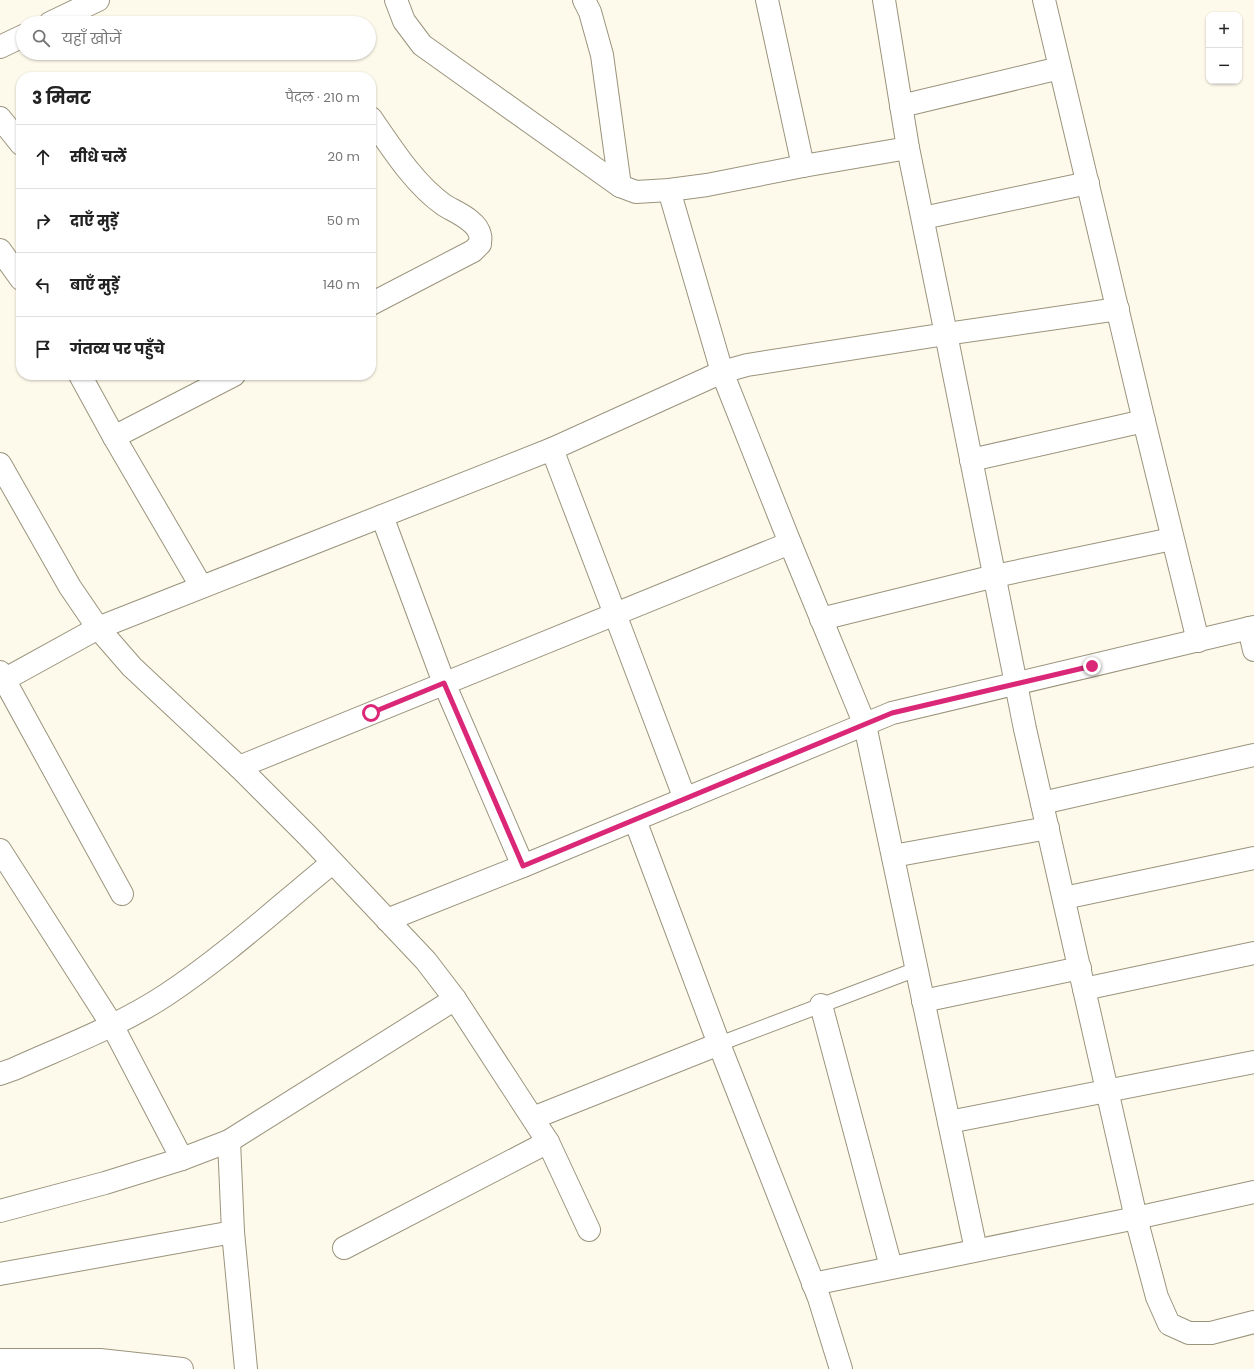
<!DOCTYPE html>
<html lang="hi">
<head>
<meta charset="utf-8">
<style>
	:root { --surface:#fff; --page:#f6f6f6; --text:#222; --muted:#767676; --line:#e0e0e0 }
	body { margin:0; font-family:Poppins,"Noto Sans Devanagari",sans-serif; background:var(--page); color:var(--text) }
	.controls { position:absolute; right:12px; top:12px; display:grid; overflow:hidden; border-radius:8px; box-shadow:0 1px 3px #0004 }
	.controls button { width:36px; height:36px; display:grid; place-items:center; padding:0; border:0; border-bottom:1px solid var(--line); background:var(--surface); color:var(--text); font:20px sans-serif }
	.stop { position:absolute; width:12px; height:12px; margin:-9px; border:3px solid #db2777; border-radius:50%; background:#fff }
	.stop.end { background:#db2777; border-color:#fff; box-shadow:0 1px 4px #0008 }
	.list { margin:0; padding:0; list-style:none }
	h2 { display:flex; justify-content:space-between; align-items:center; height:52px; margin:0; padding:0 16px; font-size:17px }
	h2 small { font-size:13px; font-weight:400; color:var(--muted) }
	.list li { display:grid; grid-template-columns:26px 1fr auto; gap:12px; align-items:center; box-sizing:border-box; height:64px; padding:0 16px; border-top:1px solid var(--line) }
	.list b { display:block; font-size:15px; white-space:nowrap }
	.list em { font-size:13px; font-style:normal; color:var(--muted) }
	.icon { flex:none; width:22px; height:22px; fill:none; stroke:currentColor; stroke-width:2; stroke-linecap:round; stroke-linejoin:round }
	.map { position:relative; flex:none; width:1254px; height:1369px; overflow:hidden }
	.search { position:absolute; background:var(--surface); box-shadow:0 1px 3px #0004; left:16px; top:16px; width:360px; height:44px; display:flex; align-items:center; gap:10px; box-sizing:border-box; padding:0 14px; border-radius:22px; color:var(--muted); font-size:15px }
	.panel { position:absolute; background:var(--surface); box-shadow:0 1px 3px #0004; left:16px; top:72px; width:360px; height:308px; border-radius:16px }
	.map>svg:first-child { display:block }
</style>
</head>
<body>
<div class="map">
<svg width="1254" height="1369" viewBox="0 0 1254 1369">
	<rect width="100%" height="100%" fill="#fefaeb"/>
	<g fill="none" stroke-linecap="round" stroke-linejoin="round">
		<defs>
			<path id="service" d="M719 1044 917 969"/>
			<g id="minor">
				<path d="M396 0 404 21 422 45 620 186 636 192 669 190 707 185 803 166 908 148"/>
				<path d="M584 0 590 12 602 55 620 186"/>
				<path d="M767 0 803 166"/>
				<path d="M884 0 908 148 946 334 1025 729 1136 1218 1157 1297 1169 1324 1189 1333H1211L1254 1322"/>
				<path d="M1044 0 1144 421 1198 641"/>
				<path d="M50 23 98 0"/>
				<path d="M0 47 23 36"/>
				<path d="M901 106 1060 68"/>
				<path d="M0 118 21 144"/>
				<path d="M371 118C391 147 414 184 444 205 455 212 477 220 480 235 481 238 480 241 480 244L473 251 371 304"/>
				<path d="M669 190 722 372 790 543 865 725 976 1250"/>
				<path d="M923 218 1088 183"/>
				<path d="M0 250 21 279"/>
				<path d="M80 375 114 437 201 586"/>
				<path d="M114 437 234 375"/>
				<path d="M552 449 615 614 685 799"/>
				<path d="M971 460 1144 421"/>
				<path d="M0 464 70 587 98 628 132 667 239 767 309 837 426 961 455 999 548 1142 589 1230"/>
				<path d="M382 516 444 683 523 866"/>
				<path d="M821 619 995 576 1172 539"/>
				<path d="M1249 628 1254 650"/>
				<path d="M0 672 122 894"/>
				<path d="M0 682 98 628 552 449 722 372 747 365 946 334 1118 309"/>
				<path d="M239 767 790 543"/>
				<path d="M1042 803 1254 755"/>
				<path d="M635 820 719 1044 819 1298 841 1369"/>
				<path d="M0 850 112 1025 182 1159"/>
				<path d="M893 856 1048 828"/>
				<path d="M1064 898 1254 858"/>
				<path d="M387 920 523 866 892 713 1254 627"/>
				<path d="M1084 989 1254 953"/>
				<path d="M923 1001 1080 968"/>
				<path d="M821 1005 891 1267"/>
				<path d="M0 1074 14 1069C65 1046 119 1026 166 995 225 956 278 907 332 863"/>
				<path d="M533 1118 719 1044"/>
				<path d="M949 1122 1254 1062"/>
				<path d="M229 1141 233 1232 246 1369"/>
				<path d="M0 1211 105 1183 182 1159 229 1141 455 999"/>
				<path d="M344 1248 548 1142"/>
				<path d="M0 1274 233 1232"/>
				<path d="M813 1284 1136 1218 1254 1192"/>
				<path d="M0 1360H100L182 1369"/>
			</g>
		</defs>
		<use href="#service" stroke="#9a947d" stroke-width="16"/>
		<use href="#minor" stroke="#9a947d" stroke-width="24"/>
		<use href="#service" stroke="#fff" stroke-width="14"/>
		<use href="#minor" stroke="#fff" stroke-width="22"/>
	</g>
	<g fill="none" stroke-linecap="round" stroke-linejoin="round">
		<path stroke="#db2777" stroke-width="5" d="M371 713 444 683 523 866 892 713 1092 666"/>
	</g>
</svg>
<div class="controls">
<button>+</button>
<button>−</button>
</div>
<div class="stop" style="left:371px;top:713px"></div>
<div class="stop end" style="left:1092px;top:666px"></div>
<div class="search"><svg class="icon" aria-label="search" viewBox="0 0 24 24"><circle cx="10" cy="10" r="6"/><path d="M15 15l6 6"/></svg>यहाँ खोजें</div>
<section class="panel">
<h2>3 मिनट<small>पैदल · 210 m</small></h2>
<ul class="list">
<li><svg class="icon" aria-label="ahead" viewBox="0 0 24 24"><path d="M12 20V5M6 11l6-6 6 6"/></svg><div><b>सीधे चलें</b></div><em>20 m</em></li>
<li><svg class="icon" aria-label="right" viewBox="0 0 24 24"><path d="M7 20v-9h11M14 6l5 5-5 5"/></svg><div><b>दाएँ मुड़ें</b></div><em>50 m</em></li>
<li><svg class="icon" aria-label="left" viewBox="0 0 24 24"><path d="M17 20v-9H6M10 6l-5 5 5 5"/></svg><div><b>बाएँ मुड़ें</b></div><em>140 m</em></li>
<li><svg class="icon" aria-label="arrive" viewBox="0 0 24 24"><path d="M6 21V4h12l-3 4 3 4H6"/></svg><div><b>गंतव्य पर पहुँचे</b></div></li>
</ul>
</section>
</div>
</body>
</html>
